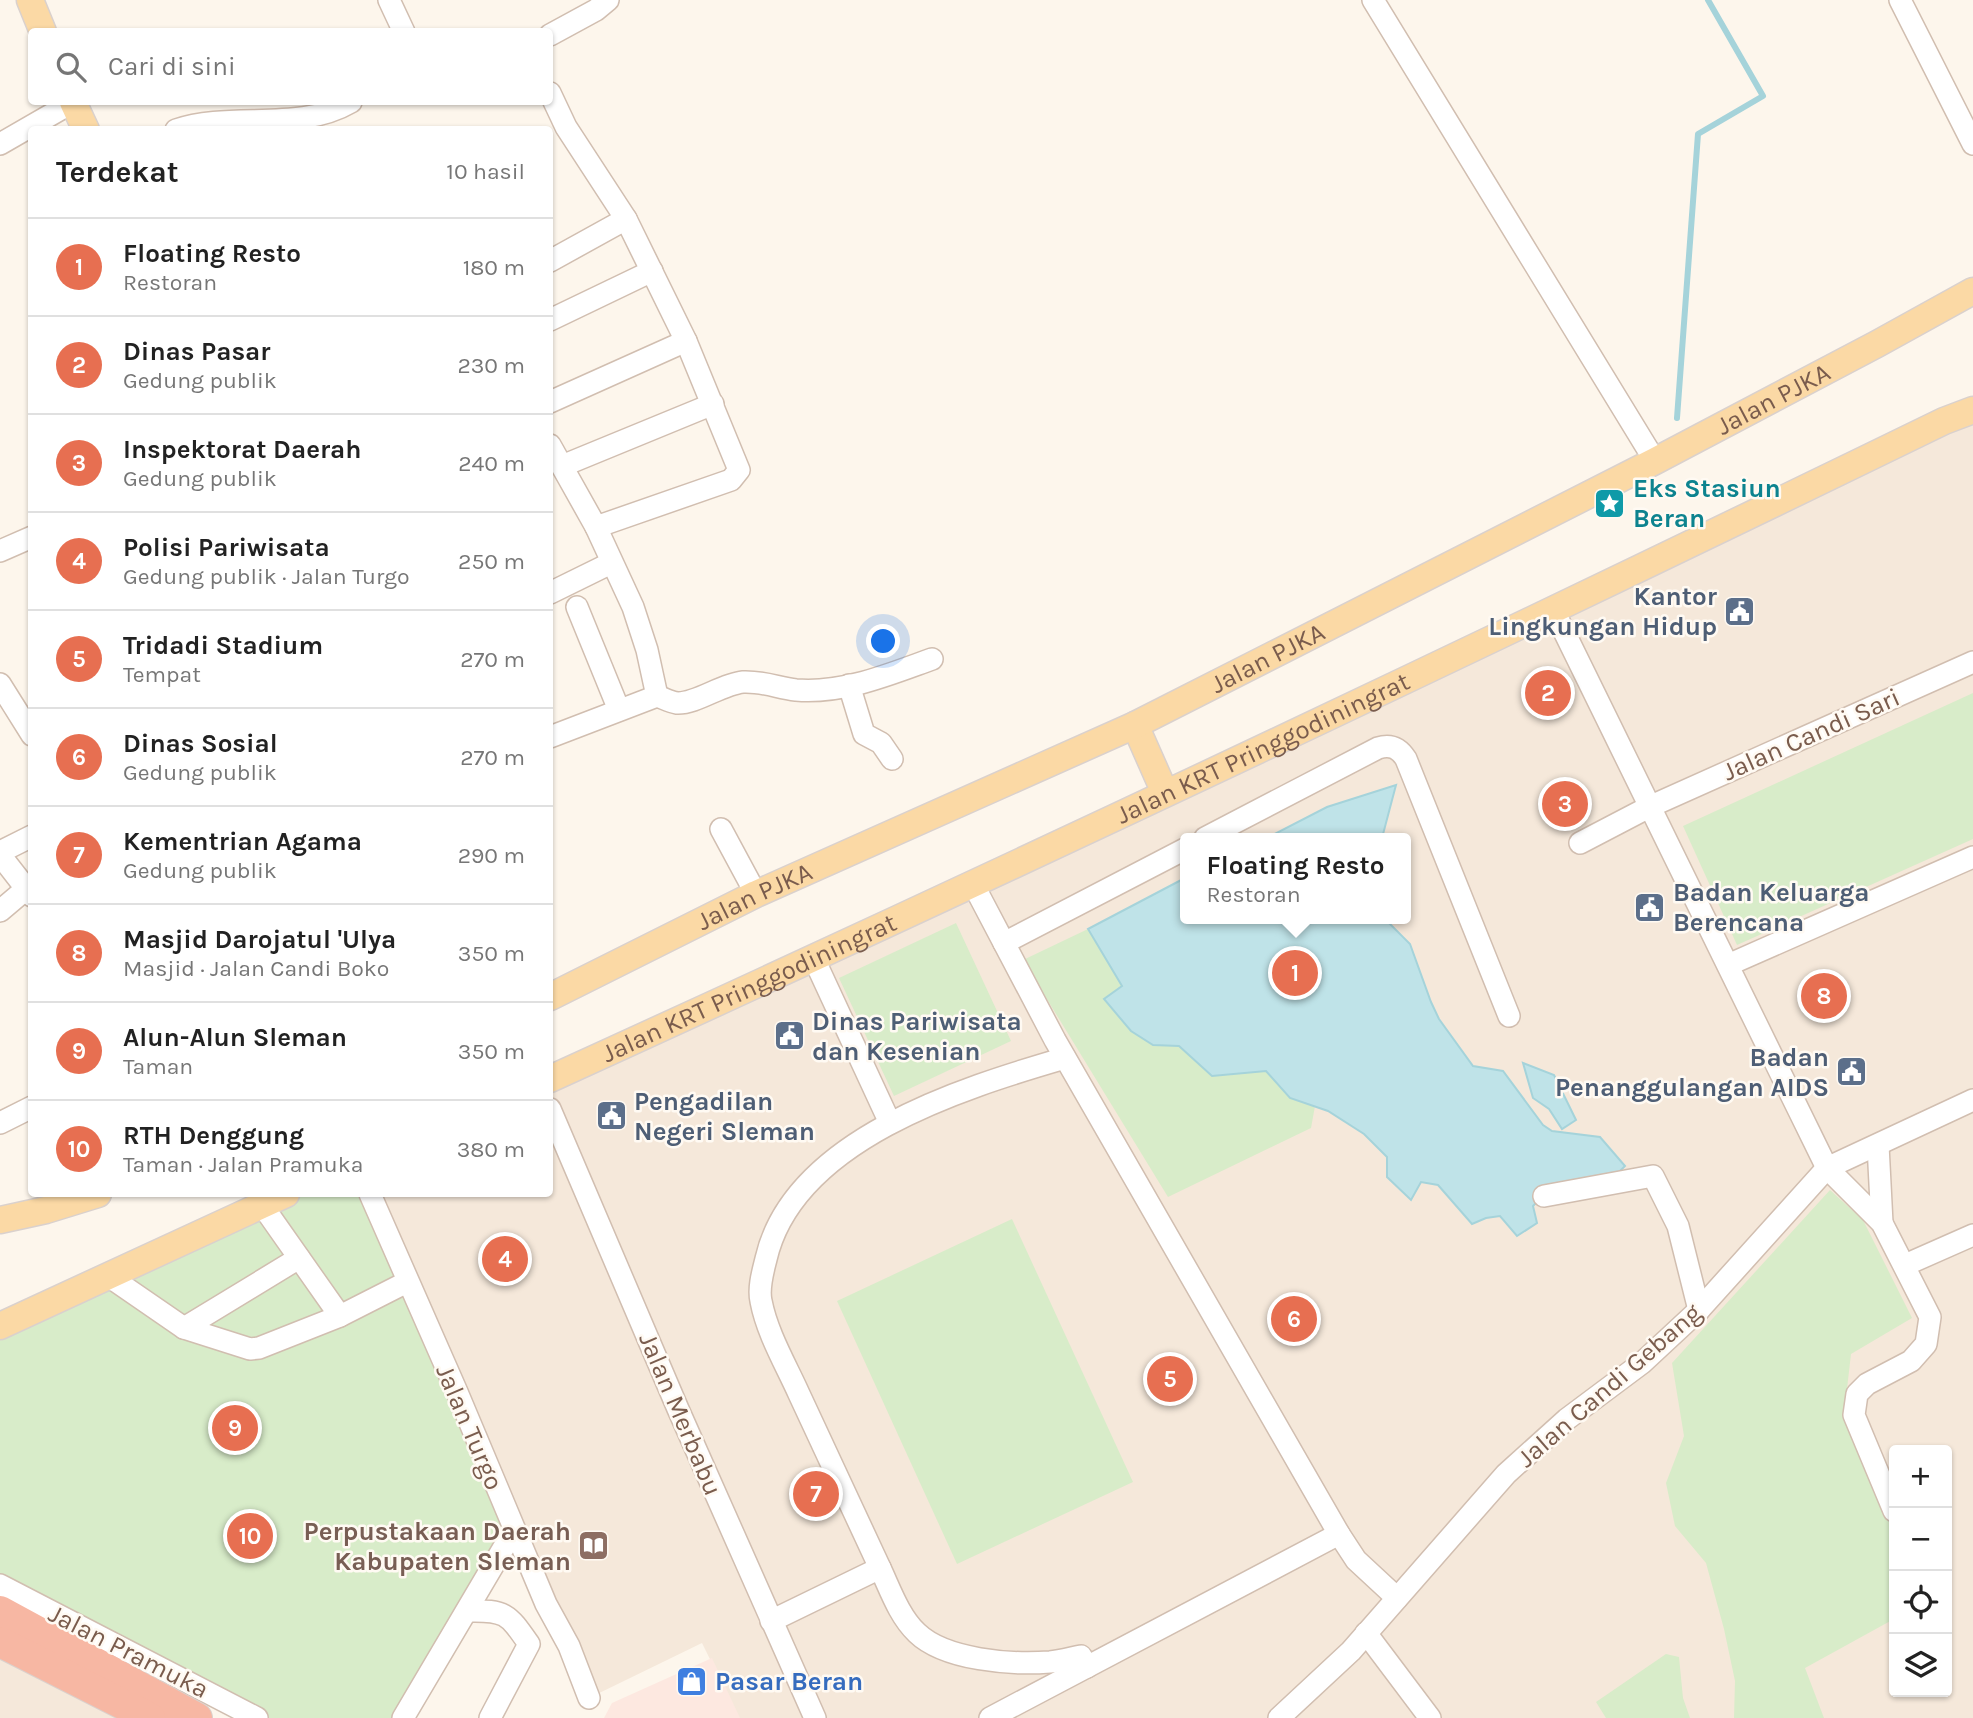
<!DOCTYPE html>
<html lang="id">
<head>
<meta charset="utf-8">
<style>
	:root { --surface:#fff; --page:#f2f2f2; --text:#222; --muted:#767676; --line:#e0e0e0; --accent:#e76f51 }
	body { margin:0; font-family:Karla,sans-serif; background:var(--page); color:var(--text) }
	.controls { position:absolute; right:21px; bottom:21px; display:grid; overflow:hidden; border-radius:7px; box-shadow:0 2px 5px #0004 }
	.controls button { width:63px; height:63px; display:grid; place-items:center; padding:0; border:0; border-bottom:2px solid var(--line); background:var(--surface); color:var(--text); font:35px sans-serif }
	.you { position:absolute; left:884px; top:642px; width:24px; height:24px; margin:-18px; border:5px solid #fff; border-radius:50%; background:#1a73e8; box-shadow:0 0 0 10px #1a73e833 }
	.badge { display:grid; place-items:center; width:46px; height:46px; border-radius:50%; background:var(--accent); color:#fff; font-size:23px; font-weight:700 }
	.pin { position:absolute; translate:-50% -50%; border:4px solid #fff; box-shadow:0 2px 7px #0006 }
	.popup { position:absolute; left:1180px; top:833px; width:231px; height:91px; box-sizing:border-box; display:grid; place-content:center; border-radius:7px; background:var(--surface); filter:drop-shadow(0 2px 5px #0005); font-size:23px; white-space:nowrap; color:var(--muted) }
	.popup b { font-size:26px; color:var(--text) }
	.popup::after { content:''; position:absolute; left:50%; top:100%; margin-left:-14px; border:14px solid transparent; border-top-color:var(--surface) }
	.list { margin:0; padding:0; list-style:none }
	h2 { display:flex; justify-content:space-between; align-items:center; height:91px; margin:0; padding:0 28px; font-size:30px }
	h2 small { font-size:23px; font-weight:400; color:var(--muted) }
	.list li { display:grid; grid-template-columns:46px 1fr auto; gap:21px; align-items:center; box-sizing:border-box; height:98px; padding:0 28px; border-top:2px solid var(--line) }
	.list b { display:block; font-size:26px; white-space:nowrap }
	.list p { margin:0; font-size:23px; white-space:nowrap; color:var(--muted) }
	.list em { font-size:23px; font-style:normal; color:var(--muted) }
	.icon { flex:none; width:38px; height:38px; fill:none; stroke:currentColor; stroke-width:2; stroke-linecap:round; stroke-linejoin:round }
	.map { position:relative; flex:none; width:1973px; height:1718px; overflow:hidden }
	.search { position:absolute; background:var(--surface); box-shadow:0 2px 5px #0004; left:28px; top:28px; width:525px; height:77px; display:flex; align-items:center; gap:18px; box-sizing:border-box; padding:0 24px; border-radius:7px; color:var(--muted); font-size:26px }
	.panel { position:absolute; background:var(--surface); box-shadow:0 2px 5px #0004; left:28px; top:126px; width:525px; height:1071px; border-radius:7px }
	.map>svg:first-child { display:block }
</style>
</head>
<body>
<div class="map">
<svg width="1973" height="1718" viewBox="0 0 1973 1718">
	<rect width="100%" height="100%" fill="#fdf6ec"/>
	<g fill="#f5e8da" fill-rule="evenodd">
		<path d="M1973 410V1718H739L702 1643 589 1698 370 1194H550V1079ZM1185 838H1405V919H1185ZM1894 1450H1947V1692H1894Z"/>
		<path d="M0 1644 147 1718H0Z"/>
	</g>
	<path fill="#fde8e0" d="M712 1658 740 1718H604L612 1703Z"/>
	<g fill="#d8ecc9">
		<path d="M1973 693V839L1737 945 1683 826Z"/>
		<path d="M956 923 1011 1041 894 1096 839 978Z"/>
		<path d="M1088 929 1122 986 1105 999 1153 1045 1179 1046 1212 1076 1266 1071 1290 1098 1315 1106 1311 1128 1168 1197 1023 960Z"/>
		<path d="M1830 1190 1863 1220 1912 1318 1851 1354 1844 1415 1894 1532V1619L1805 1668 1824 1718H1734L1735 1681 1724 1629 1706 1563 1675 1526 1666 1483 1684 1436 1672 1363Z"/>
		<path d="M284 1194H370L514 1530 403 1718H257L0 1585V1326Z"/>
		<path d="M1012 1219 1133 1482 957 1564 837 1301Z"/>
		<path d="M1666 1654 1679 1657 1683 1698 1690 1718H1606L1596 1702Z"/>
	</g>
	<g fill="#bfe3e8" stroke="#a5d3da" stroke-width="2">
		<path d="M1396 785 1382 838H1267L1327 807Z"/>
		<path d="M1185 878V919H1385L1410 944 1431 1002 1439 1019 1473 1066 1503 1071 1543 1125 1552 1131 1600 1137 1625 1166 1614 1177 1550 1188 1533 1206 1537 1223 1517 1236 1500 1216 1486 1218 1472 1224 1438 1185 1421 1182 1411 1200 1387 1177V1157L1364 1134 1328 1111 1290 1098 1266 1071 1212 1076 1179 1046 1153 1045 1131 1031 1104 999 1122 986 1088 929Z"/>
		<path d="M1523 1063 1554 1075 1576 1120 1562 1129 1549 1109 1533 1098Z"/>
	</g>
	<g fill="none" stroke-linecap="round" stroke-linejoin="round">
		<path stroke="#a5d3da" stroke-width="6" d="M1677 418 1698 134 1763 96 1708 0"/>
		<defs>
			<g id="minor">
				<path d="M389 0 404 32"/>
				<path d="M1373 0 1655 461"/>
				<path d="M1900 0 1973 144"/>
				<path d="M550 35 596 10 608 0"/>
				<path d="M550 93 566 127 626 219 550 261"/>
				<path d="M176 130C232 111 298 133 351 102"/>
				<path d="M0 144 73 102"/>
				<path d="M550 320 652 271"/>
				<path d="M550 402 686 341"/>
				<path d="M550 445 596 527 633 607 647 650 657 696"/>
				<path d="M562 466 713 404"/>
				<path d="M596 527 731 480 739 470 686 341 626 219"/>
				<path d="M0 551 32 537"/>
				<path d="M550 593 611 563"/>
				<path d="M577 607 619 710"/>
				<path d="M1554 611 1827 1168 1882 1223 1930 1317 1926 1344 1911 1361 1867 1384 1857 1394 1854 1415 1894 1511"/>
				<path d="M0 684 32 735"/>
				<path d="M849 685 864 734 881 743 892 759"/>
				<path d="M657 696C663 698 670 702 677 703 696 704 722 684 743 682 763 681 778 688 796 690 843 694 890 674 932 659"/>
				<path d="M550 737 657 696"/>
				<path d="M721 829 756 894"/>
				<path d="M1205 838 1378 748C1391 744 1399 748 1406 759L1509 1016"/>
				<path d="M1580 843 1649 807 1973 662"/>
				<path d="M0 852 32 836"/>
				<path d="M0 855 32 896"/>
				<path d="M973 884 1055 1040 1339 1534 1356 1560 1397 1598"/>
				<path d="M0 911 26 889"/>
				<path d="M1004 943 1185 849"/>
				<path d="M814 959 890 1123"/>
				<path d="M1728 965 1973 857"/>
				<path d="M550 1109 678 1409 815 1718"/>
				<path d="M0 1123 32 1107"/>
				<path d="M1878 1145 1882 1223"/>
				<path d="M370 1194 457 1392 546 1604 569 1646 589 1698"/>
				<path d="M1544 1196 1653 1176 1678 1226 1699 1310"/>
				<path d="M262 1205 340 1316"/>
				<path d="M1905 1265 1973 1235"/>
				<path d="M110 1277 184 1328 250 1349 259 1348 340 1316 407 1282"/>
				<path d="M184 1328 299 1258"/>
				<path d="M880 1568C890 1589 899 1616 917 1633 945 1660 1011 1665 1050 1662 1060 1661 1071 1658 1081 1656L1087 1667"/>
				<path d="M0 1585 257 1718"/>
				<path d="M468 1611C506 1610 508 1614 529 1644L490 1718"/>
				<path d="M771 1621 880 1568C853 1510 826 1452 799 1394 786 1365 767 1333 761 1301 758 1288 763 1271 766 1259 793 1140 962 1088 1065 1058"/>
				<path d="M1366 1633 1430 1718"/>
				<path d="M403 1718 514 1530"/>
				<path d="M990 1718 1339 1534"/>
				<path d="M1279 1718 1351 1651 1506 1474 1567 1419 1642 1363 1699 1310 1827 1168 1973 1100"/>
			</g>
			<g id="major">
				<path d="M30 0 43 32"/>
				<path d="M73 102 86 130"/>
				<path d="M1135 725 1165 793"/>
				<path id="s1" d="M550 997 756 894 1135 725 1655 461 1877 344 1973 291"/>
				<path id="s2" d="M550 1079C1017 866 1482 646 1944 421L1973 410"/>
				<path d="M0 1220 46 1210 98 1194"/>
				<path d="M0 1326 286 1194"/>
			</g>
			<g id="highway">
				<path d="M0 1611 197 1718"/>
				<path d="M0 1642 150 1718"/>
			</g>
		</defs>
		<use href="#minor" stroke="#d1beb0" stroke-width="24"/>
		<use href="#major" stroke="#dad1cd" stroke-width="29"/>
		<use href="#highway" stroke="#dad1cd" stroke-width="32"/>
		<use href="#minor" stroke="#fff" stroke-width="21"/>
		<use href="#major" stroke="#fbd9a5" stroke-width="26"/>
		<use href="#highway" stroke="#f7b7a3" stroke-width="30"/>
	</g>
	<defs>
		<symbol id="sight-square" viewBox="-11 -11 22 22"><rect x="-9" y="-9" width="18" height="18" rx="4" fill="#0f9aa8" stroke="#fffaf3"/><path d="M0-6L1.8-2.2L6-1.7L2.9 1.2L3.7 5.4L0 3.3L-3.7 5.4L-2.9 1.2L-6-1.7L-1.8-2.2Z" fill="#fff"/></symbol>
		<symbol id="civic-square" viewBox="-11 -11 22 22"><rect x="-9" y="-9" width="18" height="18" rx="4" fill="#5c6f8a" stroke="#fffaf3"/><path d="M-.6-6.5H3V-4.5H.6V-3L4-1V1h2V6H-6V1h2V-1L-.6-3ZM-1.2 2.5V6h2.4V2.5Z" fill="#fff"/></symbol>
		<symbol id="library-square" viewBox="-11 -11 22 22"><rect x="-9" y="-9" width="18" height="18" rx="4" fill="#8d6e63" stroke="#fffaf3"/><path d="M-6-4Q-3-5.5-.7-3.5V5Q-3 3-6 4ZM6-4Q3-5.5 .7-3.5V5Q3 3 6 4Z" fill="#fff"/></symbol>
		<symbol id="shop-square" viewBox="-11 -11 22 22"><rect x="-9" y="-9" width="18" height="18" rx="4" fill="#3f7fe0" stroke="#fffaf3"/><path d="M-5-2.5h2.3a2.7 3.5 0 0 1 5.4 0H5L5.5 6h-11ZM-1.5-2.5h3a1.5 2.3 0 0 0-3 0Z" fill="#fff"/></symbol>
	</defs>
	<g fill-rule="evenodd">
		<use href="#sight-square" x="1592" y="486" width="35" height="35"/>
		<use href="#civic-square" x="1722" y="594" width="35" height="35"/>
		<use href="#civic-square" x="1632" y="890" width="35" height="35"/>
		<use href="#civic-square" x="772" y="1018" width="35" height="35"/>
		<use href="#civic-square" x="1834" y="1054" width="35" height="35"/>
		<use href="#civic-square" x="594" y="1098" width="35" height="35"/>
		<use href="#library-square" x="576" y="1528" width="35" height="35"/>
		<use href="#shop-square" x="674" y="1664" width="35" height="35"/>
	</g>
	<g text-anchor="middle" stroke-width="5" stroke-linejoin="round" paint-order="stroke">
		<g font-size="26" fill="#7a5c4d" stroke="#fffaf3">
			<text dy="9" stroke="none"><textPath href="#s1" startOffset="1362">Jalan PJKA</textPath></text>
			<text dy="9" stroke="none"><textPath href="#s1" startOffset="794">Jalan PJKA</textPath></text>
			<text transform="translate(1811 734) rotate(-24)" y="9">Jalan Candi Sari</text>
			<text dy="9" stroke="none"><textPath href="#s2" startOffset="786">Jalan KRT Pringgodiningrat</textPath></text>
			<text dy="9" stroke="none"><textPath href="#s1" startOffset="228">Jalan PJKA</textPath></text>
			<text dy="9" stroke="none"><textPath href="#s2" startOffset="219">Jalan KRT Pringgodiningrat</textPath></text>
			<text transform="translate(1609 1385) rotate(-41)" y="9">Jalan Candi Gebang</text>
			<text transform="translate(681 1414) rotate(67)" y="9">Jalan Merbabu</text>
			<text transform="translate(470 1427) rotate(67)" y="9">Jalan Turgo</text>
			<text transform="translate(129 1651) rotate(27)" y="9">Jalan Pramuka</text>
		</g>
		<g font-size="26" font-weight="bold" fill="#0d838f" stroke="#fffaf3" text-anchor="start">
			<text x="1633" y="497">Eks Stasiun<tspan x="1633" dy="30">Beran</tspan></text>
		</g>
		<g font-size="26" font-weight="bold" fill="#4e5e75" stroke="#fffaf3" text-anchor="start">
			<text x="1717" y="605" text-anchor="end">Kantor<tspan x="1717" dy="30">Lingkungan Hidup</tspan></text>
			<text x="1673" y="901">Badan Keluarga<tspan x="1673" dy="30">Berencana</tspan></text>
			<text x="812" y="1030">Dinas Pariwisata<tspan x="812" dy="30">dan Kesenian</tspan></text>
			<text x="1829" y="1066" text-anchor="end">Badan<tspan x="1829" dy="30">Penanggulangan AIDS</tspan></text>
			<text x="634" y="1110">Pengadilan<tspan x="634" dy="30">Negeri Sleman</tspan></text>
		</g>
		<g font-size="26" font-weight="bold" fill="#785e54" stroke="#fffaf3" text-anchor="end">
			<text x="571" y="1540">Perpustakaan Daerah<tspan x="571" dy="30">Kabupaten Sleman</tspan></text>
		</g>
		<g font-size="26" font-weight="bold" fill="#366cbe" stroke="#fffaf3" text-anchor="start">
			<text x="715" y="1690">Pasar Beran</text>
		</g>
	</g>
</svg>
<div class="controls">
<button>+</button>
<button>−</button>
<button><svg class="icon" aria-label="locate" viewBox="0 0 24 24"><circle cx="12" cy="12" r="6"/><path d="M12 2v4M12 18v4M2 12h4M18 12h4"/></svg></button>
<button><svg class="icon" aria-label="layers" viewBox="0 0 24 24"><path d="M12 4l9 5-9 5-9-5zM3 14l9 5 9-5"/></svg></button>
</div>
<div class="you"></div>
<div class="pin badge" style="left:1295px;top:973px">1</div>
<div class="popup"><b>Floating Resto</b>Restoran</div>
<div class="pin badge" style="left:1548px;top:693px">2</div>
<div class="pin badge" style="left:1565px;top:804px">3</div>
<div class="pin badge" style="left:505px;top:1259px">4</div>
<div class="pin badge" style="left:1170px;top:1379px">5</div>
<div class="pin badge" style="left:1294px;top:1319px">6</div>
<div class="pin badge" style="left:816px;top:1494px">7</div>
<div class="pin badge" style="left:1824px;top:996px">8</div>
<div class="pin badge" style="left:235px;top:1428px">9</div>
<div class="pin badge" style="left:250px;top:1536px">10</div>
<div class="search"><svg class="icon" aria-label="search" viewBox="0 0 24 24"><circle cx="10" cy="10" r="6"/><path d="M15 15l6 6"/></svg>Cari di sini</div>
<section class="panel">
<h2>Terdekat<small>10 hasil</small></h2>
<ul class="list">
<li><span class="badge">1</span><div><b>Floating Resto</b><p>Restoran</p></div><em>180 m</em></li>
<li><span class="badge">2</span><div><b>Dinas Pasar</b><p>Gedung publik</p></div><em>230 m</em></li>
<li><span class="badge">3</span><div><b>Inspektorat Daerah</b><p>Gedung publik</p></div><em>240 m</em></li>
<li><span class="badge">4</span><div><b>Polisi Pariwisata</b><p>Gedung publik · Jalan Turgo</p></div><em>250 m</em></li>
<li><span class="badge">5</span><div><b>Tridadi Stadium</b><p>Tempat</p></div><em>270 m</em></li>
<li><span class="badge">6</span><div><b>Dinas Sosial</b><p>Gedung publik</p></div><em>270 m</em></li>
<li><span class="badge">7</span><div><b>Kementrian Agama</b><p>Gedung publik</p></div><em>290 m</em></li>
<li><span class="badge">8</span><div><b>Masjid Darojatul 'Ulya</b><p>Masjid · Jalan Candi Boko</p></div><em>350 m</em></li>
<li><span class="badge">9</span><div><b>Alun-Alun Sleman</b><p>Taman</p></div><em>350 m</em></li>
<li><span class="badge">10</span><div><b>RTH Denggung</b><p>Taman · Jalan Pramuka</p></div><em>380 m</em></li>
</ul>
</section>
</div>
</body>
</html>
